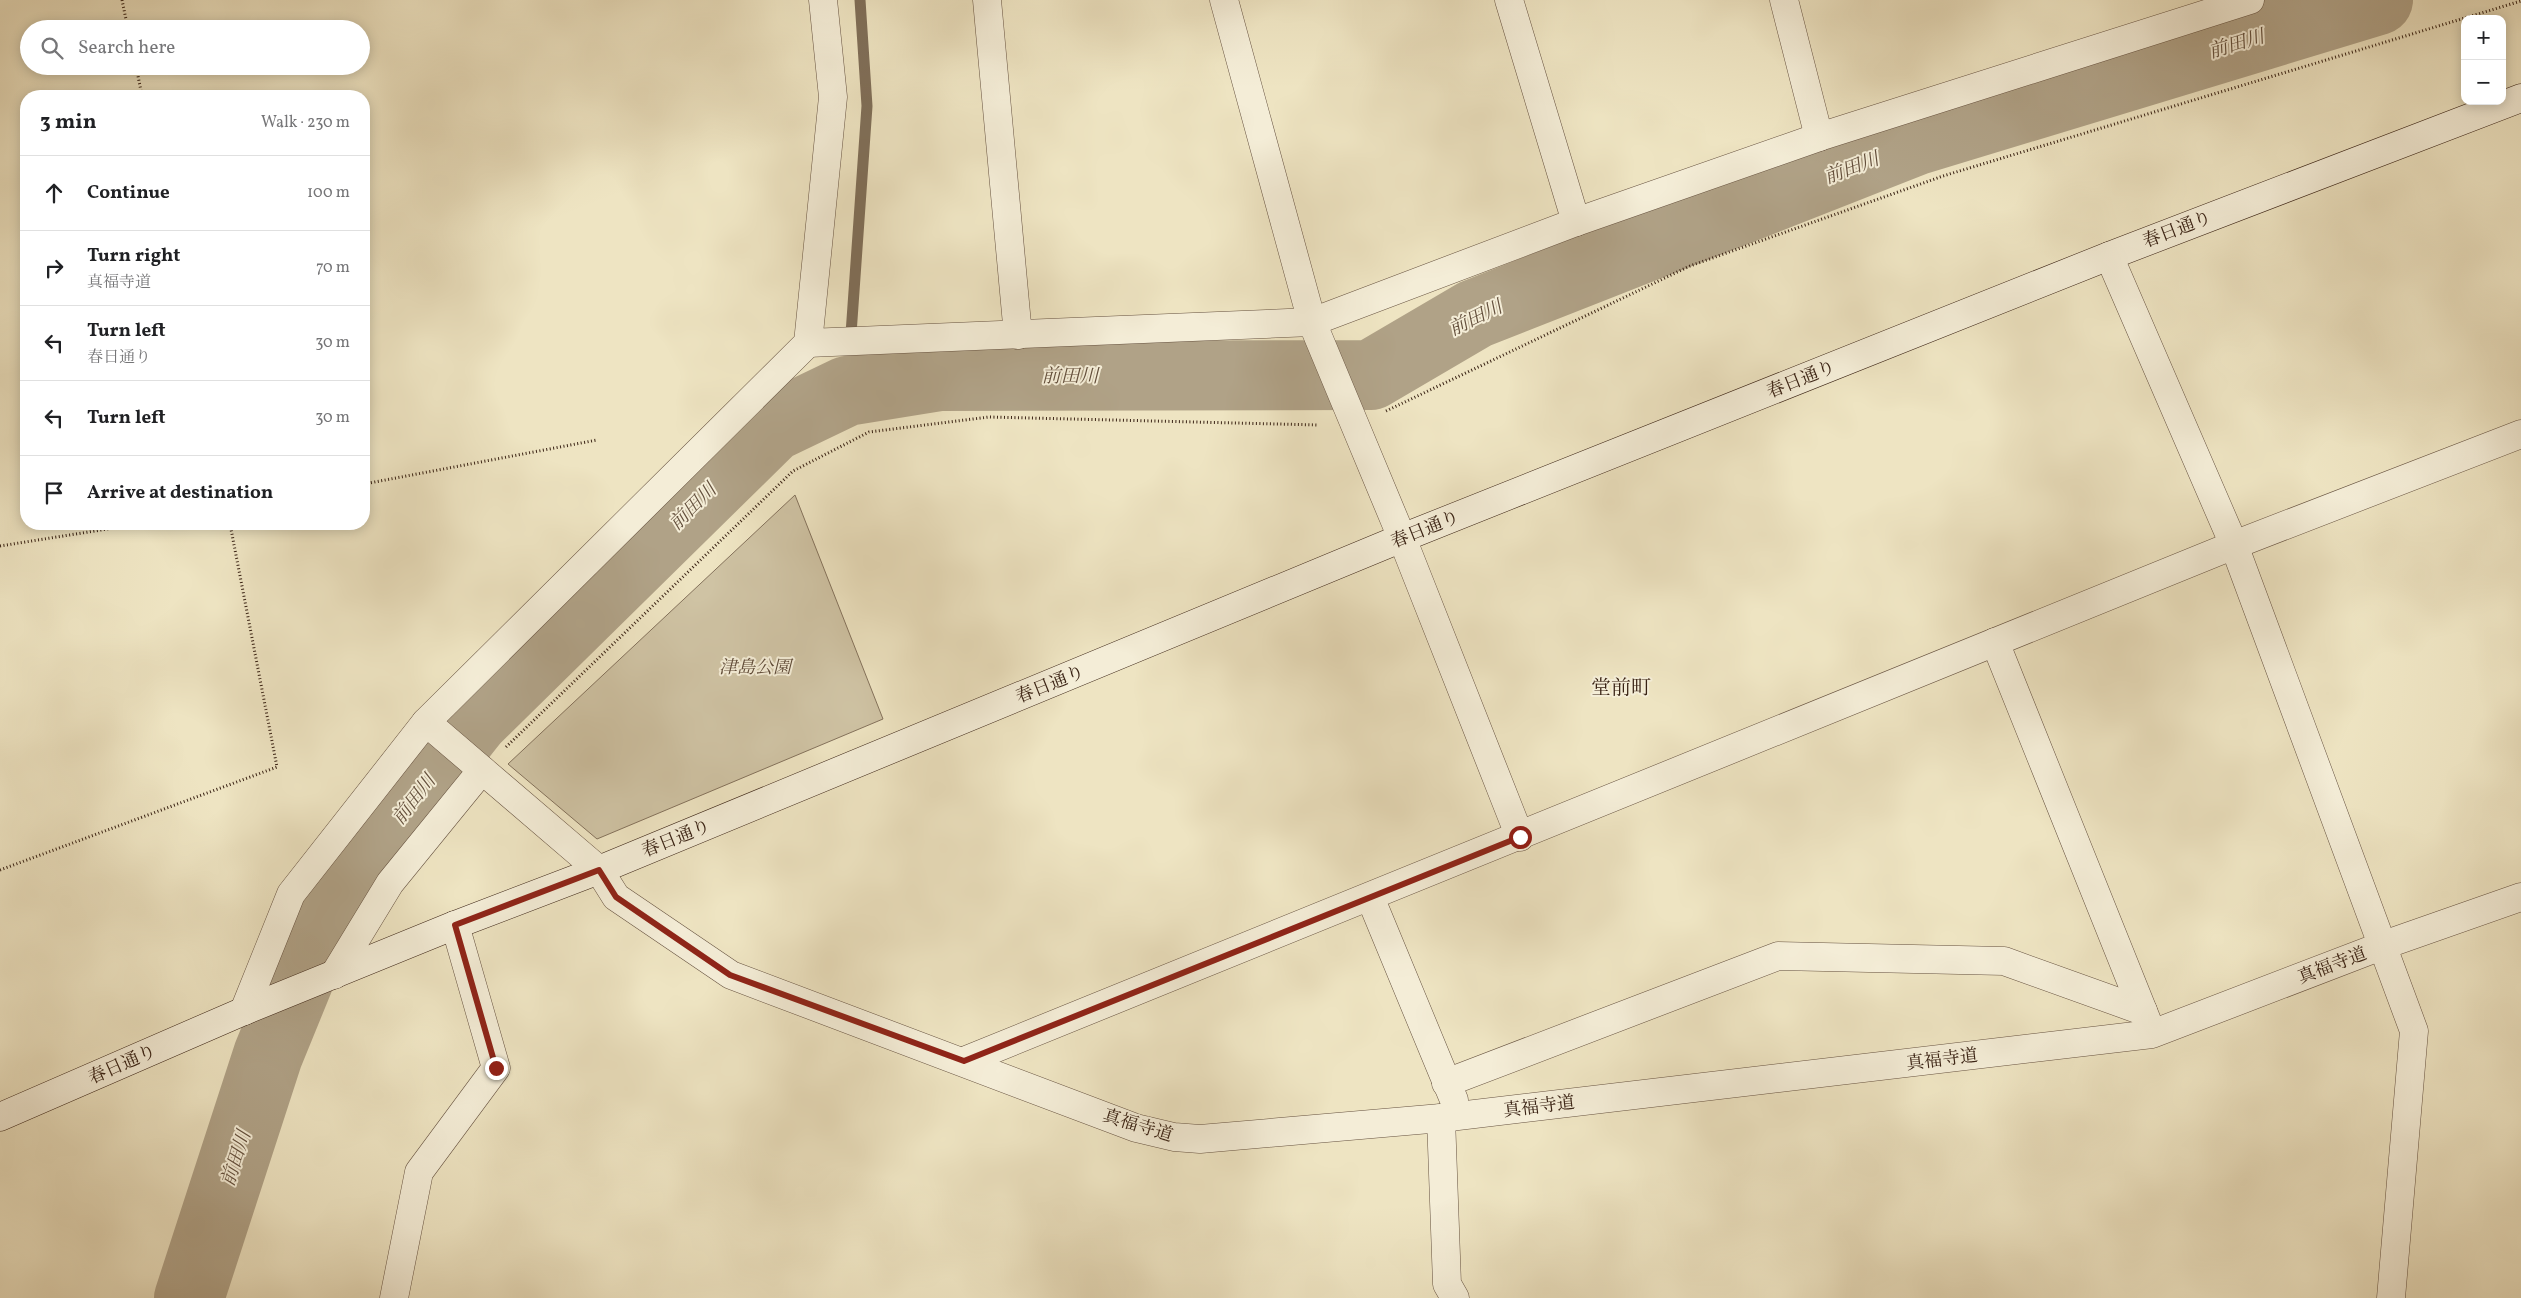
<!DOCTYPE html>
<html lang="en">
<head>
<meta charset="utf-8">
<style>
	:root { --surface:#fff; --page:#f2f2f2; --text:#202124; --muted:#757577; --line:#e0e0e0 }
	body { margin:0; font-family:Vollkorn,"Noto Serif JP",serif; background:var(--page); color:var(--text) }
	.controls { position:absolute; right:15px; top:15px; display:grid; overflow:hidden; border-radius:10px; box-shadow:0 2px 12px #0003 }
	.controls button { width:45px; height:45px; display:grid; place-items:center; padding:0; border:0; border-bottom:1px solid var(--line); background:var(--surface); color:var(--text); font:25px sans-serif }
	.stop { position:absolute; width:15px; height:15px; margin:-11px; border:4px solid #8f2418; border-radius:50%; background:#fff }
	.stop.end { background:#8f2418; border-color:#fff; box-shadow:0 1px 5px #0008 }
	.list { margin:0; padding:0; list-style:none }
	h2 { display:flex; justify-content:space-between; align-items:center; height:65px; margin:0; padding:0 20px; font-size:21px }
	h2 small { font-size:16px; font-weight:400; color:var(--muted) }
	.list li { display:grid; grid-template-columns:32px 1fr auto; gap:15px; align-items:center; box-sizing:border-box; height:75px; padding:0 20px; border-top:1px solid var(--line) }
	.list b { display:block; font-size:19px; white-space:nowrap }
	.list p { margin:0; font-size:16px; white-space:nowrap; color:var(--muted) }
	.list em { font-size:16px; font-style:normal; color:var(--muted) }
	.icon { flex:none; width:28px; height:28px; fill:none; stroke:currentColor; stroke-width:2; stroke-linecap:round; stroke-linejoin:round }
	.map { position:relative; flex:none; width:2521px; height:1298px; overflow:hidden }
	.search { position:absolute; background:var(--surface); box-shadow:0 2px 12px #0003; left:20px; top:20px; width:350px; height:55px; display:flex; align-items:center; gap:12px; box-sizing:border-box; padding:0 18px; border-radius:28px; color:var(--muted); font-size:19px }
	.panel { position:absolute; background:var(--surface); box-shadow:0 2px 12px #0003; left:20px; top:90px; width:350px; height:440px; border-radius:20px }
	.map>svg:first-child { display:block }
</style>
</head>
<body>
<div class="map">
<svg width="2521" height="1298" viewBox="0 0 2521 1298">
	<rect width="100%" height="100%" fill="#eee4c2"/>
	<filter id="stains"><feTurbulence type="fractalNoise" baseFrequency=".004" numOctaves="4"/><feColorMatrix values="0 0 0 0 .2 0 0 0 0 .09 0 0 0 0 .02 0 0 0 .5 -.17"/></filter>
	<radialGradient id="worn" r=".72"><stop offset=".6" stop-color="#630" stop-opacity="0"/><stop offset="1" stop-color="#630" stop-opacity=".3"/></radialGradient>
	<path fill="#cfc3a4" stroke="#84725c" d="M795 495 883 719 597 839 508 764Z"/>
	<g fill="none" stroke-linecap="round" stroke-linejoin="round">
		<path stroke="#806f59" stroke-width="11" d="M847 391 867 106 860 0"/>
		<path stroke="#b0a287" stroke-width="70" d="M189 1298 268 1055 330 903 474 720 772 427 847 391 940 376 1371 375 1475 314 1917 140 2378 0"/>
		<defs>
			<g id="street">
				<path d="M987 0 1018 335"/>
				<path d="M1224 0 1312 322 1402 538 1520 837"/>
				<path d="M1509 0 1576 222"/>
				<path d="M1784 0 1819 137"/>
				<path d="M2109 256 2234 545 2414 1031 2391 1298"/>
				<path d="M808 343 1312 322 1576 222 1819 137 2250 0"/>
				<path d="M1995 642 2147 1021"/>
				<path d="M426 722 599 870 616 897 731 975 1136 1128 1174 1137 1200 1139 1441 1118 2152 1034 2384 945 2521 897"/>
				<path d="M1370 897 1454 1100"/>
				<path d="M334 975 390 883 482 770"/>
				<path d="M244 1011 291 894 426 722 808 343 833 97 823 0"/>
				<path d="M964 1061 2234 545 2521 434"/>
				<path d="M1446 1083 1778 956 2004 961 2143 1011"/>
				<path d="M1441 1118 1447 1284 1455 1298"/>
				<path d="M394 1298 419 1172 496 1068 455 925"/>
			</g>
			<path id="secondary" d="M0 1117 244 1011 455 925 599 870 1402 538 2109 256 2521 98"/>
		</defs>
		<use href="#street" stroke="#665240" stroke-width="29"/>
		<use href="#secondary" stroke="#392214" stroke-width="29"/>
		<g stroke="#392214" stroke-width="3" stroke-dasharray="1 2.5" stroke-linecap="butt">
			<path d="M122 0 128 29"/>
			<path d="M136 66 142 96"/>
			<path d="M1386 411 1690 266 1943 176 2521 1"/>
			<path d="M364 484 597 440"/>
			<path d="M0 546 139 524"/>
			<path d="M506 747 793 471 869 432 989 417 1318 425"/>
			<path d="M0 870 277 767 230 524"/>
		</g>
		<use href="#street" stroke="#f4edd7" stroke-width="28"/>
		<use href="#secondary" stroke="#f4edd7" stroke-width="28"/>
	</g>
	<g fill="none" stroke-linecap="round" stroke-linejoin="round">
		<path stroke="#8f2418" stroke-width="6" d="M496 1068 455 925 599 870 616 897 730 975 964 1061 1520 837"/>
	</g>
	<g text-anchor="middle" stroke-width="4" stroke-linejoin="round" paint-order="stroke">
		<g font-size="18" fill="#392214" stroke="#f4edd7">
			<text transform="translate(2177 229) rotate(-21)" y="6">春日通り</text>
			<text transform="translate(1801 379) rotate(-22)" y="6">春日通り</text>
			<text transform="translate(1425 529) rotate(-22)" y="6">春日通り</text>
			<text transform="translate(1050 684) rotate(-22)" y="6">春日通り</text>
			<text transform="translate(676 838) rotate(-22)" y="6">春日通り</text>
			<text transform="translate(2332 965) rotate(-21)" y="6">真福寺道</text>
			<text transform="translate(1942 1059) rotate(-7)" y="6">真福寺道</text>
			<text transform="translate(122 1064) rotate(-24)" y="6">春日通り</text>
			<text transform="translate(1539 1106) rotate(-7)" y="6">真福寺道</text>
			<text transform="translate(1138 1125) rotate(17)" y="6">真福寺道</text>
		</g>
		<g font-size="18" font-style="italic" fill="#5e4a38" stroke="#f4edd7">
			<text x="755" y="673">津島公園</text>
		</g>
		<g font-size="19" font-style="italic" fill="#634f3c" stroke="#f4edd7">
			<text transform="translate(2236 43) rotate(-17)" y="7">前田川</text>
			<text transform="translate(1851 167) rotate(-21)" y="7">前田川</text>
			<text transform="translate(1475 317) rotate(-26)" y="7">前田川</text>
			<text x="1070" y="382">前田川</text>
			<text transform="translate(692 506) rotate(-45)" y="7">前田川</text>
			<text transform="translate(413 799) rotate(-52)" y="7">前田川</text>
			<text transform="translate(235 1158) rotate(-72)" y="7">前田川</text>
		</g>
		<g font-size="20" fill="#392214" stroke="#f4edd7">
			<text x="1621" y="694">堂前町</text>
		</g>
	</g>
	<rect width="100%" height="100%" filter="url(#stains)"/>
	<rect width="100%" height="100%" fill="url(#worn)"/>
</svg>
<div class="controls">
<button>+</button>
<button>−</button>
</div>
<div class="stop" style="left:1520px;top:837px"></div>
<div class="stop end" style="left:496px;top:1068px"></div>
<div class="search"><svg class="icon" aria-label="search" viewBox="0 0 24 24"><circle cx="10" cy="10" r="6"/><path d="M15 15l6 6"/></svg>Search here</div>
<section class="panel">
<h2>3 min<small>Walk · 230 m</small></h2>
<ul class="list">
<li><svg class="icon" aria-label="ahead" viewBox="0 0 24 24"><path d="M12 20V5M6 11l6-6 6 6"/></svg><div><b>Continue</b></div><em>100 m</em></li>
<li><svg class="icon" aria-label="right" viewBox="0 0 24 24"><path d="M7 20v-9h11M14 6l5 5-5 5"/></svg><div><b>Turn right</b><p>真福寺道</p></div><em>70 m</em></li>
<li><svg class="icon" aria-label="left" viewBox="0 0 24 24"><path d="M17 20v-9H6M10 6l-5 5 5 5"/></svg><div><b>Turn left</b><p>春日通り</p></div><em>30 m</em></li>
<li><svg class="icon" aria-label="left" viewBox="0 0 24 24"><path d="M17 20v-9H6M10 6l-5 5 5 5"/></svg><div><b>Turn left</b></div><em>30 m</em></li>
<li><svg class="icon" aria-label="arrive" viewBox="0 0 24 24"><path d="M6 21V4h12l-3 4 3 4H6"/></svg><div><b>Arrive at destination</b></div></li>
</ul>
</section>
</div>
</body>
</html>
